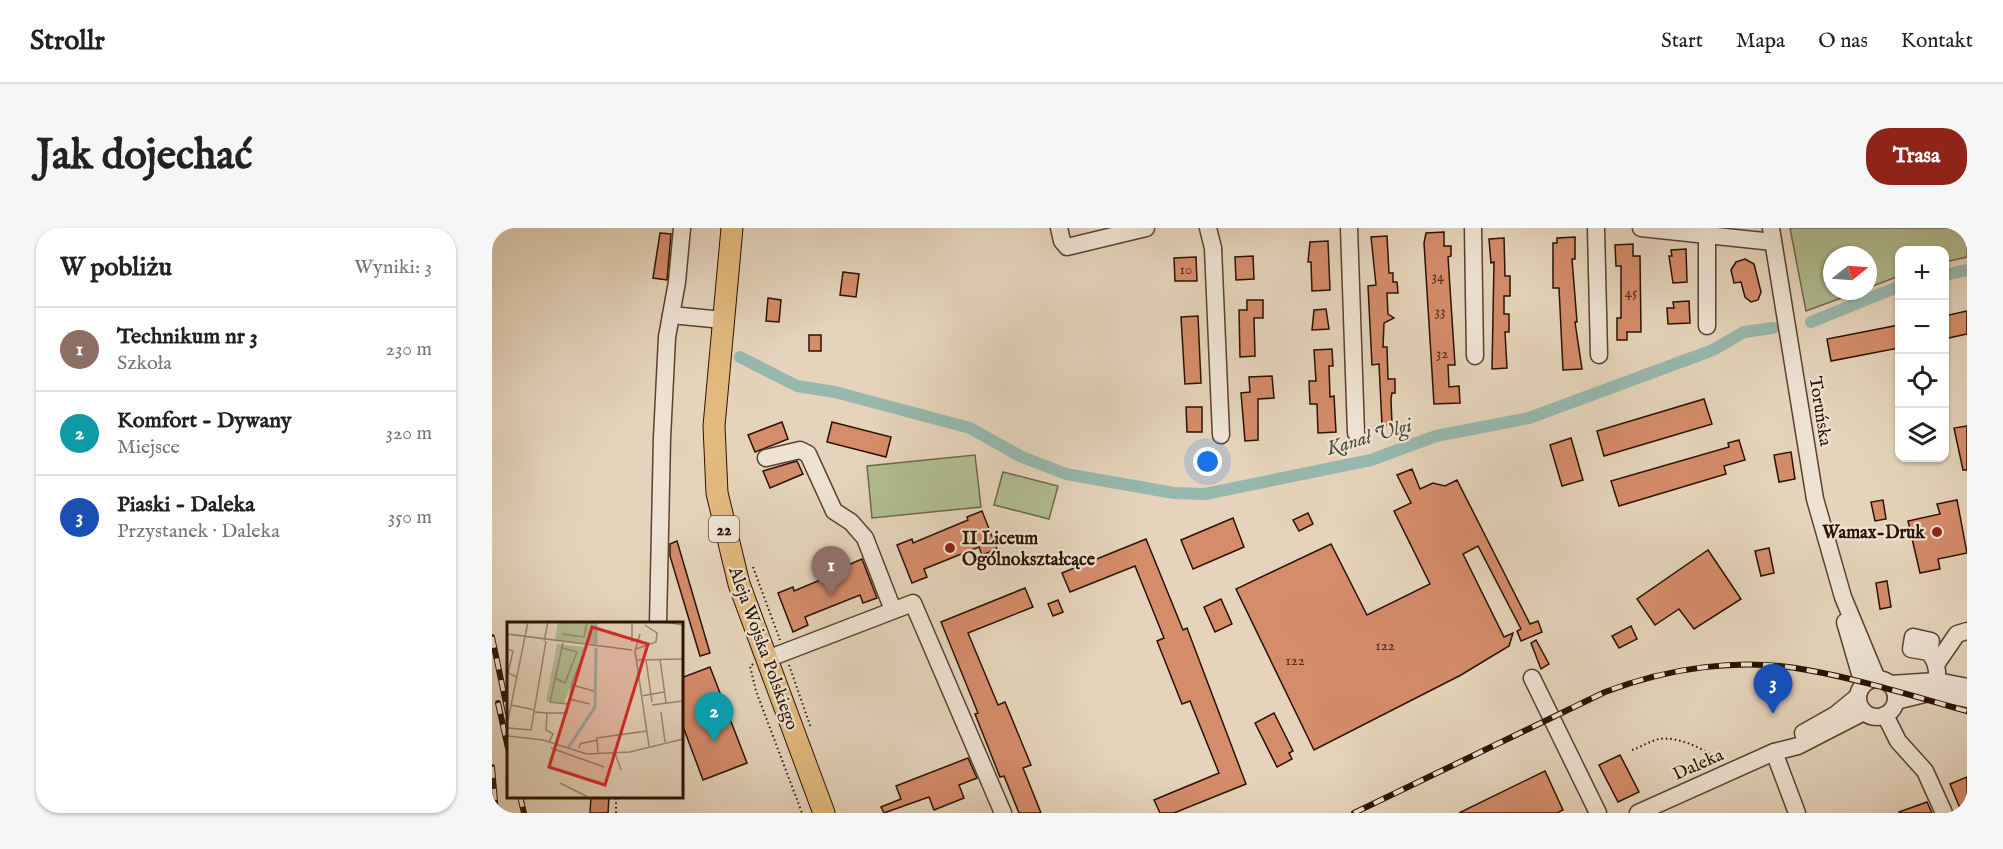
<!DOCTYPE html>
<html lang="pl">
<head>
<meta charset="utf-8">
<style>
	:root { --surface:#fff; --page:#f6f6f6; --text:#222; --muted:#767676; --line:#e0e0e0; --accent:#8f2418 }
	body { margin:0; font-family:"IM FELL English",serif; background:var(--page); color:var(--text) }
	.controls { position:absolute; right:18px; top:18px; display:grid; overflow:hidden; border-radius:12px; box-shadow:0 2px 4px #0004 }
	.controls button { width:54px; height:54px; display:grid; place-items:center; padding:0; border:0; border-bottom:2px solid var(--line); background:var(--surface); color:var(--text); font:30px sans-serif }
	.compass { position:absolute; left:1331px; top:18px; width:54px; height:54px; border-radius:50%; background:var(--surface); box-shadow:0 2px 4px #0004; rotate:73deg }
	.you { position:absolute; left:716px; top:234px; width:21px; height:21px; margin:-15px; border:4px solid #fff; border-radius:50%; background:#1a73e8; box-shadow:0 0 0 9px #1a73e833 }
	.badge { display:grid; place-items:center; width:39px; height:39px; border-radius:50%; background:var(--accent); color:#fff; font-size:20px; font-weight:700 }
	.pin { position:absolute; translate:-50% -50px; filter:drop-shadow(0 2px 3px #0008) }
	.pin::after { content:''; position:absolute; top:32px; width:21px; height:18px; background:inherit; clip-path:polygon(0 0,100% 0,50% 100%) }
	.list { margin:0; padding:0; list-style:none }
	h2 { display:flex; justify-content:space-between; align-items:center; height:78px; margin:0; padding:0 24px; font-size:26px }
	h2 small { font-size:20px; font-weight:400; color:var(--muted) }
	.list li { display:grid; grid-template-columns:39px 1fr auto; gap:18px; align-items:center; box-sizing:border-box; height:84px; padding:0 24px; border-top:2px solid var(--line) }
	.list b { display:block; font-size:22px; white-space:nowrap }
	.list p { margin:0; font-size:20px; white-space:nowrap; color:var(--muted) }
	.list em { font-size:20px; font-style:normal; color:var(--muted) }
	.icon { flex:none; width:33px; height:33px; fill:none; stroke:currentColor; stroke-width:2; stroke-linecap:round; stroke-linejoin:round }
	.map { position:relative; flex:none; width:1475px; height:585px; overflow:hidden; border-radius:24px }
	header { display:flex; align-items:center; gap:36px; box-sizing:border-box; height:84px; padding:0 30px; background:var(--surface); border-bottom:2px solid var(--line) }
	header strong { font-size:28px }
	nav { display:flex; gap:33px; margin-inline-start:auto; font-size:21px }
	.intro { display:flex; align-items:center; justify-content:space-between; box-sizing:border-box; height:144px; padding:0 36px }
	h1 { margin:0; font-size:42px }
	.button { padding:15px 27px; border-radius:24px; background:var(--accent); color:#fff; font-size:21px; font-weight:700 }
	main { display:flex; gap:36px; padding:0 36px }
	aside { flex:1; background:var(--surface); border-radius:24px; box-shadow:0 2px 4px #0004 }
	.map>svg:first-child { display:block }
</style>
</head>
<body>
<header>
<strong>Strollr</strong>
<nav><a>Start</a><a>Mapa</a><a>O nas</a><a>Kontakt</a></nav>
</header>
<div class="intro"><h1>Jak dojechać</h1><a class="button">Trasa</a></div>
<main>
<aside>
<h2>W pobliżu<small>Wyniki: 3</small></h2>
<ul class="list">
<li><span class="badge" style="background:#8d6e63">1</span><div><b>Technikum nr 3</b><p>Szkoła</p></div><em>230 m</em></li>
<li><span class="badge" style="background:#0f9aa8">2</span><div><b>Komfort - Dywany</b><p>Miejsce</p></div><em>320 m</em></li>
<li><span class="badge" style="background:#1a4fb4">3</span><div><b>Piaski - Daleka</b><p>Przystanek · Daleka</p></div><em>350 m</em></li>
</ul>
</aside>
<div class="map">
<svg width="1475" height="585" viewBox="0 0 1475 585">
	<rect width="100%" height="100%" fill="#e5d4bb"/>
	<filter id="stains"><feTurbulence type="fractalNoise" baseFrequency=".00333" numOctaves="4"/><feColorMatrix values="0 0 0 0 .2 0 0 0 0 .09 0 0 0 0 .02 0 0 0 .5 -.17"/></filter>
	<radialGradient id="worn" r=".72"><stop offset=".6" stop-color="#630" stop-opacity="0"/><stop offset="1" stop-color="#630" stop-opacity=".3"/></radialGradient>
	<g fill="#b1bd92" stroke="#6e6849" stroke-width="1.5">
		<path d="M1298 0H1475V29L1453 34 1452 22H1408L1407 48 1376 60V27H1340V63H1368L1314 83Z"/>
		<path d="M483 227 489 279 380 290 375 238Z"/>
		<path d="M511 244 566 258 557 291 502 277Z"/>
	</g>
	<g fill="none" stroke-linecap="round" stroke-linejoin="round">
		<g stroke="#96b8ad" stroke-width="12">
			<path d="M1452 47 1475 42"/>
			<path d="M1319 94 1408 58"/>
			<path d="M248 129 305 158 343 164 478 200 530 229 574 246 682 265 713 266 879 232 944 208 1037 190 1221 122 1252 104 1281 100"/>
		</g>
	</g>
	<g fill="#d58c6b" stroke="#2b1200" stroke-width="1.5">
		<path d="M952 4V18H959V28L956 29 963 137H956L957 159 967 158 968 175 942 176 932 15 934 5Z"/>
		<path d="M168 5 179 6 175 52 161 50Z"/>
		<path d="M895 8 897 45H901V54H905L906 65H895L896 86 902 90 892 95 891 119H895L896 151H903V165H900L899 171 900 197H890L887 136 880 137 876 58 884 57 879 9Z"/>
		<path d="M1083 9V31H1080L1085 94H1083L1090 141 1071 142 1067 60H1061V15H1065V10Z"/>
		<path d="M1012 10 1013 48H1018V68H1012V86H1017V104H1013L1015 140 1000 141 1002 34 999 35 997 11Z"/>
		<path d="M836 13 838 62 820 63 819 34H816L818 14Z"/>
		<path d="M1141 16V28H1148L1149 104H1135V112H1125V90H1129V38H1124L1123 17Z"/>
		<path d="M1194 21 1195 54 1181 55 1177 28H1180L1179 22Z"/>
		<path d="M761 28 762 51 744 52 743 29Z"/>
		<path d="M704 29 705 53H683L682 30Z"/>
		<path d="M1253 31 1262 36 1269 64 1266 72 1259 74 1253 69 1249 54 1242 55 1239 42 1244 34Z"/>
		<path d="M351 44 367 46 364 69 348 67Z"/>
		<path d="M276 70 289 72 287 94 274 93Z"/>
		<path d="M755 72H771V90H762L763 128 748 129 747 82H755Z"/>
		<path d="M1197 73 1198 95 1176 96 1175 80H1182L1181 74Z"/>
		<path d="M834 81 837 101 820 102 822 82Z"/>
		<path d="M1475 83V106L1452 111V88Z"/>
		<path d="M706 88 709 155 693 156 689 89Z"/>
		<path d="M1407 97V120L1339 133 1335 111Z"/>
		<rect x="317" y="107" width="12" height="16"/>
		<path d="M840 121 841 138H837L838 169 842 168 844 204 826 205 825 176H818L817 153H824L822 122Z"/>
		<path d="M780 148 782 170 766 171V212L753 213 749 165 758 164 757 149Z"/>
		<path d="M1212 171 1220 196 1112 228 1105 203Z"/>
		<path d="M694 179H710V204H695Z"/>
		<path d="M290 194 296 211 263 224 256 207Z"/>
		<path d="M340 194 399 209 394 229 335 214Z"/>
		<path d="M1475 198V242H1471L1462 200Z"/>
		<path d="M1079 210 1091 252 1070 258 1058 217Z"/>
		<path d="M1247 212 1253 232 1232 238 1234 246 1127 278 1119 253 1237 219 1236 215Z"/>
		<path d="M1299 224 1303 251 1287 254 1282 227Z"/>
		<path d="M305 233 311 246 278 260 271 243Z"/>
		<path d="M920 241 928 261 941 255 953 258 965 252 1038 396 1046 393 1050 404 1029 413 1025 403 1029 401 986 318 971 326 1012 409 1021 405 1017 418 969 447 822 522 744 361 839 316 875 387 938 356 902 283 919 275 905 247Z"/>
		<path d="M1391 272 1394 291 1383 293 1379 274Z"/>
		<path d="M1465 272 1475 325 1446 331 1448 341 1428 345 1416 293 1448 286 1445 276Z"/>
		<path d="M490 283 505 321 490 327 487 319 432 341 435 349 420 355 405 317 420 311 421 315 476 292 475 289Z"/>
		<path d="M816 285 821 296 807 303 801 292Z"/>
		<path d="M741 290 752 319 701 341 689 312Z"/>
		<path d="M654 311 691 402 695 400 754 556 682 585H668L662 572 727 545 698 473 690 476 665 413 672 410 643 338 578 364 570 345Z"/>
		<path d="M185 313 218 425 208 428 178 328V316Z"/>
		<path d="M1277 320 1282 345 1269 348 1263 323Z"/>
		<path d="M1216 322 1249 371 1202 401 1187 381 1163 397 1145 371Z"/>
		<path d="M370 331 385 370 371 375 368 367 313 389 316 397 301 404 286 365 301 359 302 363 357 340 356 337Z"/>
		<path d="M1395 353 1399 379 1388 381 1384 355Z"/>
		<path d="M533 360 541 379 476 405 506 477 513 474 539 537 531 540 549 585H527L512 548 508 549 483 486 486 485 449 394Z"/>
		<path d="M729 371 740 396 723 404 712 379Z"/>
		<path d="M566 372 571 384 561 388 556 376Z"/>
		<path d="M1139 398 1145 411 1127 420 1120 408Z"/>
		<path d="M1044 412 1057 436 1049 441 1039 415Z"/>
		<path d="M218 439 255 535 211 552 189 493V450Z"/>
		<path d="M782 485 801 523 797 525 800 531 785 539 763 495Z"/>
		<path d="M1128 527 1147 564 1126 574 1107 537Z"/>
		<path d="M476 530 485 550 467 557 472 570 442 582 437 569 392 585 389 579 409 571 404 558Z"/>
		<path d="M1053 543 1071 582 1065 585H967Z"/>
		<path d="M1475 549V585H1470L1458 556Z"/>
		<path d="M99 568H117L116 585H98Z"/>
		<path d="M1435 574 1440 585H1407V584Z"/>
	</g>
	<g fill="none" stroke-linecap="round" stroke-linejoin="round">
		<defs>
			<g id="minor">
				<path d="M567 0 570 13 575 19 654 0"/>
				<path d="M716 0 721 20 729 207"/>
				<path d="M857 0 864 205"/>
				<path d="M981 0 983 128"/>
				<path d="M1104 0 1107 127"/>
				<path d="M1149 0 1281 14"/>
				<path d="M1279 0 1323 271 1351 369 1385 451"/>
				<path d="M179 87 231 92"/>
				<path d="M1215 98V7"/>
				<path d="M274 230 308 222 316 226 342 283 359 294 373 310 401 382"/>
				<path d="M1353 394 1371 456"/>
				<path d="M166 396 170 210 175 109 185 54 190 0"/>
				<path d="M1437 424 1419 421 1421 409 1439 413 1437 424C1447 437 1447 449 1441 464"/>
				<path d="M275 431 421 375 511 585"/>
				<path d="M1445 435 1465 406 1475 403"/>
				<path d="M1040 450 1106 585"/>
				<circle cx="1385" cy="470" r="19"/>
				<path d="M1398 456 1445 453 1475 459"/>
				<path d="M1404 473 1441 464 1475 471"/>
				<path d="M1393 487 1406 513 1433 543 1452 585"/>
				<path d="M1311 505 1343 487 1365 469"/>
				<path d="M1282 524 1305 585"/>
				<path d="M1146 585 1282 524 1306 518 1372 484"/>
			</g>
			<path id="major" d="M240 0 222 198 225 265 247 356 332 585"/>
		</defs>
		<use href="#minor" stroke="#5a422f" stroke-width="19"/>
		<use href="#major" stroke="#2b1200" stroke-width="23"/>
		<g stroke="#2b1200" stroke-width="2" stroke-dasharray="1.5 3" stroke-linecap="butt">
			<path d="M261 339 288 412"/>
			<path d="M261 436 258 438 264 463 310 585"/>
			<path d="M297 437 319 500"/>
			<path d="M1140 522C1149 519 1158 513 1167 511 1186 508 1214 521 1228 534"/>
			<path d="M124 585V568"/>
		</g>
		<use href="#minor" stroke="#eee3d3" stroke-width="16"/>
		<use href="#major" stroke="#e2ba7e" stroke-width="21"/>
		<defs>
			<g id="rail">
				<path d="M0 409 16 485"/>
				<path d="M6 475 16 520"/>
				<path d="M0 539 4 585"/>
				<path d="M28 568 32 585"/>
				<path d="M862 585 1113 464C1176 440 1248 429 1315 442 1367 451 1424 469 1475 483"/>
			</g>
		</defs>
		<use href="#rail" stroke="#2b1200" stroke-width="6"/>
		<use href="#rail" stroke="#eee3d3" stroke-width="4" stroke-dasharray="11" stroke-linecap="butt"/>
	</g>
	<g fill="#8f2418" stroke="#eee3d3" stroke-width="2">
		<circle cx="1445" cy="304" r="6"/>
		<circle cx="458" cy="320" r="6"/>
	</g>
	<g text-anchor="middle" stroke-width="4.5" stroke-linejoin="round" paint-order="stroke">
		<g font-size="15" fill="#56301b">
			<text x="694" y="46">10</text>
			<text x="946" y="53">34</text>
			<text x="1139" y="69">45</text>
			<text x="948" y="88">33</text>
			<text x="950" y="130">32</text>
			<text x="893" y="422">122</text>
			<text x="803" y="437">122</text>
		</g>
		<rect fill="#eee3d3" stroke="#66513f" stroke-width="1.5" x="217" y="288" width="30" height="26" rx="4.5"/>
		<g font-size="16" font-weight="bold" fill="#2b1200">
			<text x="232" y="307">22</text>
		</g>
		<g font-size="18" fill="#2b1200" stroke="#eee3d3">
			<text transform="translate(1329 183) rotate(81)" y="6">Toruńska</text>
			<text transform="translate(272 420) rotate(70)" y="6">Aleja Wojska Polskiego</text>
			<text transform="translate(1206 536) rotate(-24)" y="6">Daleka</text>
		</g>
		<g font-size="18" font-weight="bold" fill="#2b1200" stroke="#eee3d3" text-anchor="end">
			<text x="1433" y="310">Wamax-Druk</text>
			<text x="470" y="316" text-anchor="start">II Liceum<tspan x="470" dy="21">Ogólnokształcące</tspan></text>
		</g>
		<g font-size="20" font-style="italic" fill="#504c3d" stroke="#eee3d3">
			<text transform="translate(877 208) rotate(-16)" y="7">Kanał Ulgi</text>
		</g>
	</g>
	<g transform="translate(15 394)">
		<rect width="176" height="176" fill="#e5d4bb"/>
		<path d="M51 0H88V22L48 18ZM50 22 79 25 57 81 39 79Z" fill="#b1bd92"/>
		<path fill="none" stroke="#96b8ad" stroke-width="3" d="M89 22V0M61 126 88 85 89 26"/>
		<path fill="none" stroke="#9b8670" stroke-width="1.5" d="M125 0V20M158 0 176 3M0 12 125 28M55 12 77 15 80 0M133 12 128 29 142 124M37 19 41 0M56 21 43 80 60 82M0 27 6 29 1 51 10 55M129 27 149 20 150 11 138 3M153 37 159 81M129 38 176 37M139 38 145 80M48 56 58 61 70 30 55 26M65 63 87 69M134 74 157 70M62 77 83 82M4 83 28 88M145 83 176 79M28 90 40 91 39 108 46 112 42 120M154 90 158 120M40 91H60L65 61 80 23M0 103 21 0M0 106 24 108 39 19M0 114 36 118 80 132 123 130 176 117M44 126 97 145M72 126 73 122 90 118M108 131 114 148M91 132 90 116 140 109M53 161 81 175"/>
		<path fill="#d62828" fill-opacity="0.15" stroke="#d62828" stroke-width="3" d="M85 5 141 22 98 163 42 145Z"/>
		<rect width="176" height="176" fill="none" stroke="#2b1200" stroke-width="3"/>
	</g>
	<rect width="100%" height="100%" filter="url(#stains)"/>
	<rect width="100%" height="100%" fill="url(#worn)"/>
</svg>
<div class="controls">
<button>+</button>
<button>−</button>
<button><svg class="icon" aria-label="locate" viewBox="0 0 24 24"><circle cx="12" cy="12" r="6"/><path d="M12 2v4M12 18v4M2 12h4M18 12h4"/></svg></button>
<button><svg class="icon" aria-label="layers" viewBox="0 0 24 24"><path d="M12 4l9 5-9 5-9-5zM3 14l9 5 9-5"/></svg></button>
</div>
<svg class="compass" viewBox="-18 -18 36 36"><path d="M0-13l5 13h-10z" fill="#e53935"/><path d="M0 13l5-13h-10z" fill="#767676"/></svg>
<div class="you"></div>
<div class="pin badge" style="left:339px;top:368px;background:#8d6e63">1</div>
<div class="pin badge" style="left:222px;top:514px;background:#0f9aa8">2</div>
<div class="pin badge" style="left:1281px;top:486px;background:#1a4fb4">3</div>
</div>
</main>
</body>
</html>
